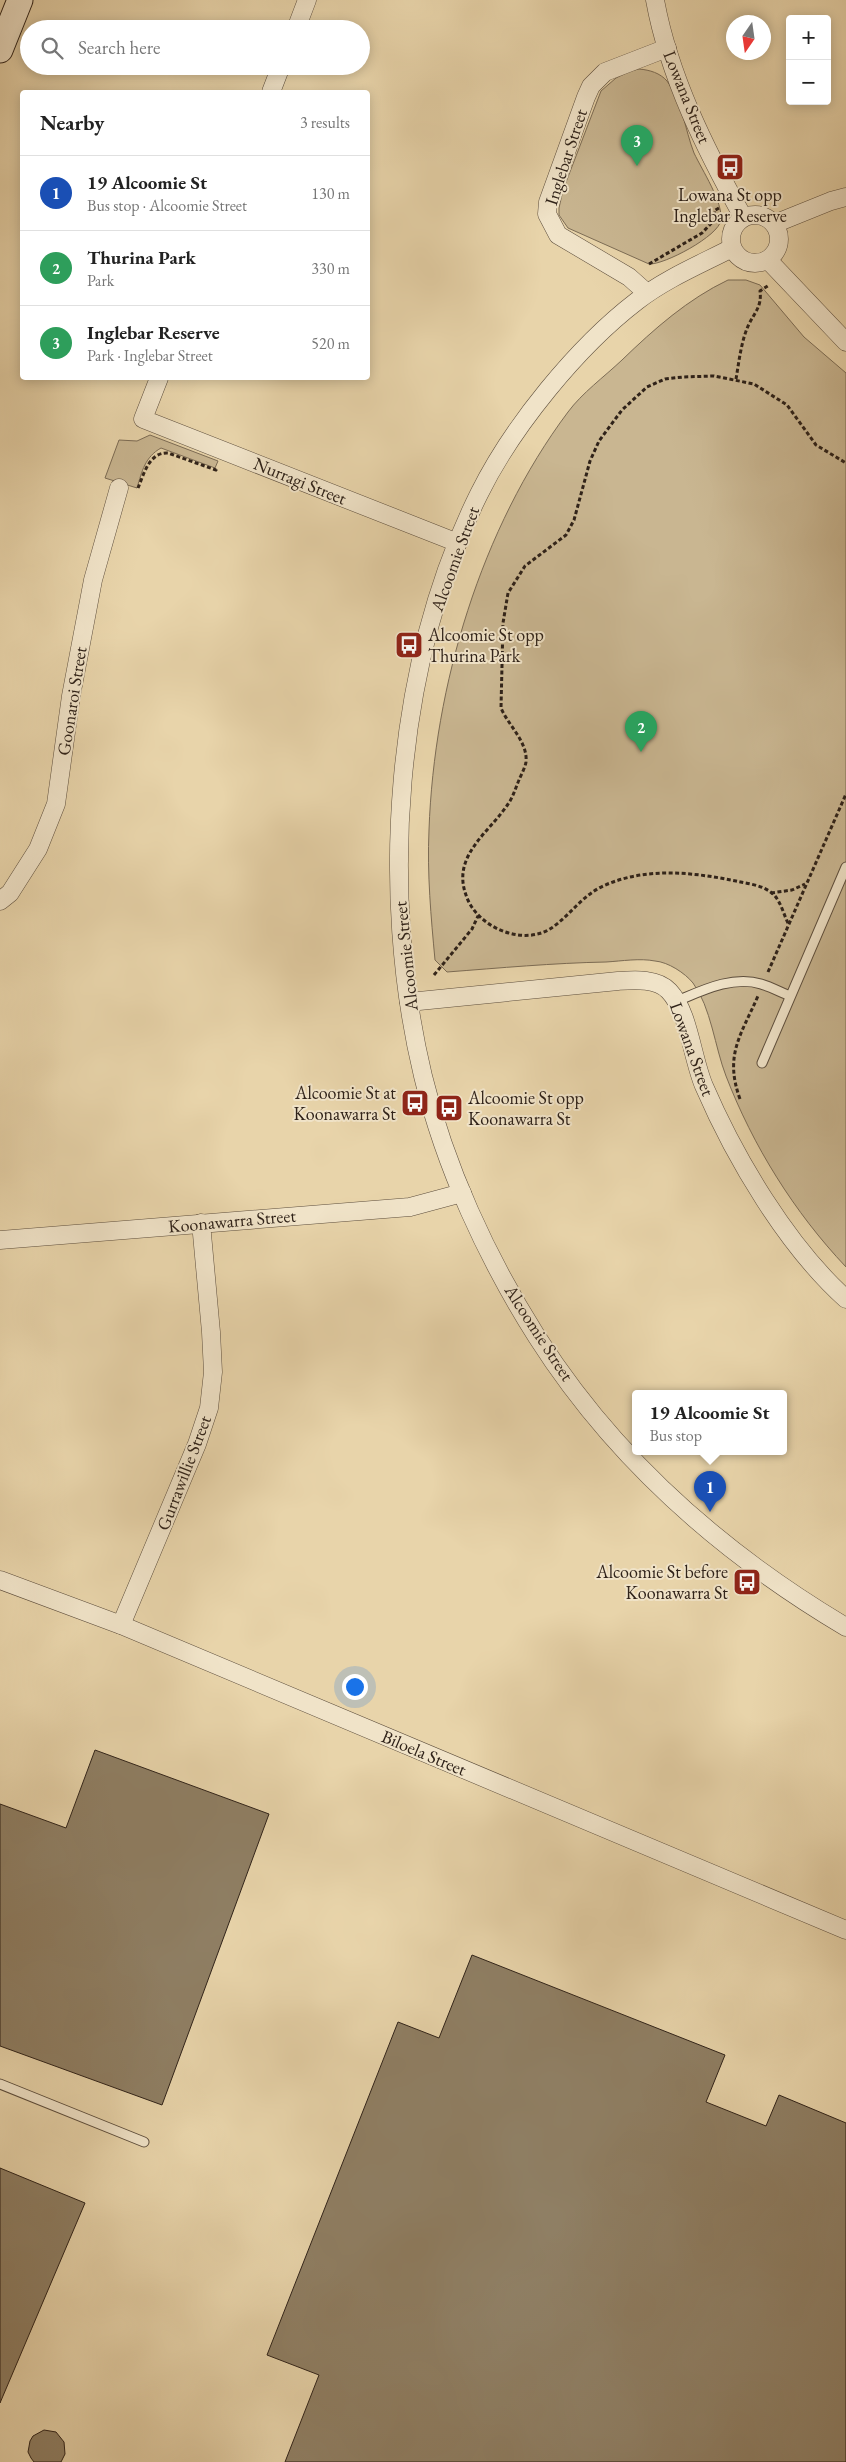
<!DOCTYPE html>
<html lang="en">
<head>
<meta charset="utf-8">
<style>
	:root { --surface:#fff; --page:#f2f2f2; --text:#222; --muted:#767676; --line:#e0e0e0; --accent:#0f766e }
	body { margin:0; font-family:"EB Garamond",serif; background:var(--page); color:var(--text) }
	.controls { position:absolute; right:15px; top:15px; display:grid; overflow:hidden; border-radius:5px; box-shadow:0 2px 12px #0003 }
	.controls button { width:45px; height:45px; display:grid; place-items:center; padding:0; border:0; border-bottom:1px solid var(--line); background:var(--surface); color:var(--text); font:25px sans-serif }
	.compass { position:absolute; left:726px; top:15px; width:45px; height:45px; border-radius:50%; background:var(--surface); box-shadow:0 2px 12px #0003; rotate:193deg }
	.you { position:absolute; left:354px; top:1686px; width:18px; height:18px; margin:-12px; border:4px solid #fff; border-radius:50%; background:#1a73e8; box-shadow:0 0 0 8px #1a73e833 }
	.badge { display:grid; place-items:center; width:32px; height:32px; border-radius:50%; background:var(--accent); color:#fff; font-size:16px; font-weight:700 }
	.pin { position:absolute; translate:-50% -41px; filter:drop-shadow(0 1px 2px #0008) }
	.pin::after { content:''; position:absolute; top:26px; width:18px; height:15px; background:inherit; clip-path:polygon(0 0,100% 0,50% 100%) }
	.popup { position:absolute; left:632px; top:1390px; width:155px; height:65px; box-sizing:border-box; display:grid; place-content:center; border-radius:5px; background:var(--surface); filter:drop-shadow(0 1px 4px #0005); font-size:16px; white-space:nowrap; color:var(--muted) }
	.popup b { font-size:19px; color:var(--text) }
	.popup::after { content:''; position:absolute; left:50%; top:100%; margin-left:-10px; border:10px solid transparent; border-top-color:var(--surface) }
	.list { margin:0; padding:0; list-style:none }
	h2 { display:flex; justify-content:space-between; align-items:center; height:65px; margin:0; padding:0 20px; font-size:21px }
	h2 small { font-size:16px; font-weight:400; color:var(--muted) }
	.list li { display:grid; grid-template-columns:32px 1fr auto; gap:15px; align-items:center; box-sizing:border-box; height:75px; padding:0 20px; border-top:1px solid var(--line) }
	.list b { display:block; font-size:19px; white-space:nowrap }
	.list p { margin:0; font-size:16px; white-space:nowrap; color:var(--muted) }
	.list em { font-size:16px; font-style:normal; color:var(--muted) }
	.icon { flex:none; width:28px; height:28px; fill:none; stroke:currentColor; stroke-width:2; stroke-linecap:round; stroke-linejoin:round }
	.map { position:relative; flex:none; width:846px; height:2462px; overflow:hidden }
	.search { position:absolute; background:var(--surface); box-shadow:0 2px 12px #0003; left:20px; top:20px; width:350px; height:55px; display:flex; align-items:center; gap:12px; box-sizing:border-box; padding:0 18px; border-radius:28px; color:var(--muted); font-size:19px }
	.panel { position:absolute; background:var(--surface); box-shadow:0 2px 12px #0003; left:20px; top:90px; width:350px; height:290px; border-radius:5px }
	.map>svg:first-child { display:block }
</style>
</head>
<body>
<div class="map">
<svg width="846" height="2462" viewBox="0 0 846 2462">
	<rect width="100%" height="100%" fill="#e8d4aa"/>
	<filter id="stains"><feTurbulence type="fractalNoise" baseFrequency=".004" numOctaves="4"/><feColorMatrix values="0 0 0 0 .2 0 0 0 0 .09 0 0 0 0 .02 0 0 0 .5 -.17"/></filter>
	<radialGradient id="worn" r=".72"><stop offset=".6" stop-color="#630" stop-opacity="0"/><stop offset="1" stop-color="#630" stop-opacity=".3"/></radialGradient>
	<g fill="#c9b691" stroke="#7c6c55">
		<path d="M639 69C650 70 660 73 667 81 682 100 685 130 694 153 702 170 723 202 721 220 719 236 664 265 649 264L568 228 559 215V208L563 190 601 91 616 78 630 71Z"/>
		<path d="M728 280H746L760 285 804 337 846 373V1267C794 1212 753 1146 726 1076 715 1048 711 1007 693 983 685 973 668 962 655 961 640 958 622 961 606 962 553 963 500 968 447 972L435 960C431 917 427 874 429 830 434 686 481 528 568 412 582 393 604 377 622 360 654 329 688 299 728 280Z"/>
		<path d="M150 435 218 461 215 468 161 448C145 457 142 471 137 488L105 478 119 440 137 441Z"/>
	</g>
	<g fill="#8f7f64" stroke="#2f2219">
		<path d="M95 1750 269 1814 162 2105 0 2046V1804L66 1828Z"/>
		<path d="M472 1955 725 2055 706 2102 766 2126 779 2095 846 2123V2462H285L319 2375 267 2355 398 2022 439 2038Z"/>
		<path d="M0 2168 85 2203 0 2403Z"/>
		<path d="M44 2430 56 2432 64 2442 65 2454 61 2462H34L31 2458 28 2452 30 2441 33 2436Z"/>
	</g>
	<g fill="none" stroke-linecap="round" stroke-linejoin="round">
		<defs>
			<g id="service">
				<path d="M677 1001C701 991 733 975 761 984 771 987 780 992 790 996"/>
				<path d="M762 1063 846 867"/>
				<path d="M0 2084 144 2142"/>
			</g>
			<g id="minor">
				<path d="M655 0C669 77 706 150 743 217"/>
				<path d="M296 29 307 0"/>
				<path d="M271 92 281 66"/>
				<circle cx="755" cy="239" r="24"/>
				<path d="M774 224 831 201 846 197"/>
				<path d="M732 248C701 264 665 279 637 301 577 347 512 427 479 494 394 665 379 893 423 1076 445 1167 487 1258 537 1337 614 1458 723 1554 846 1627"/>
				<path d="M768 260 846 342"/>
				<path d="M647 293 629 277 558 235 547 214 548 202 586 97 591 86 605 72 667 48"/>
				<path d="M159 378 143 419 458 543"/>
				<path d="M0 901 10 893 38 849 56 804 71 696 93 580 119 488"/>
				<path d="M409 1002 618 981C634 980 657 978 669 991 689 1012 692 1058 704 1086 735 1158 787 1246 846 1299"/>
				<path d="M0 1240 410 1207 462 1193"/>
				<path d="M0 1580 121 1625 846 1930"/>
				<path d="M121 1625 197 1444 209 1408 213 1372 211 1332 201 1223"/>
			</g>
			<path id="secondary" d="M0 50 20 0"/>
		</defs>
		<use href="#service" stroke="#5d4e3d" stroke-width="11"/>
		<use href="#minor" stroke="#5d4e3d" stroke-width="19"/>
		<use href="#secondary" stroke="#2f2219" stroke-width="27"/>
		<g stroke="#2f2219" stroke-width="3" stroke-dasharray="4 2.5" stroke-linecap="butt">
			<path d="M649 264 702 233 716 218 714 211 719 208"/>
			<path d="M736 379C739 362 741 341 749 324 755 312 762 306 760 291L769 285"/>
			<path d="M138 488C144 474 149 452 168 453L216 470 217 468"/>
			<path d="M771 893 792 890 805 884"/>
			<path d="M788 923C784 915 781 903 775 896 765 885 749 884 736 881 692 872 645 867 603 886 582 896 571 914 553 927 524 948 476 927 466 895 451 854 492 831 510 801 514 794 516 787 519 780 521 775 525 768 526 762 528 742 508 725 501 708L503 623 508 593 525 566 566 535 574 520 590 461 599 441 622 410 647 387 665 379 683 377 714 376 754 384 787 405 816 445 846 463"/>
			<path d="M768 972 846 794"/>
			<path d="M434 975 472 929 478 916"/>
			<path d="M740 1099C724 1055 741 1035 758 996"/>
		</g>
		<use href="#service" stroke="#f0e3c8" stroke-width="9"/>
		<use href="#minor" stroke="#f0e3c8" stroke-width="18"/>
		<use href="#secondary" stroke="#f0e3c8" stroke-width="25"/>
	</g>
	<defs>
		<symbol id="bus-square" viewBox="-11 -11 22 22"><rect x="-9" y="-9" width="18" height="18" rx="4" fill="#8f2418" stroke="#f0e3c8"/><path d="M-5-6H5V4H4V6H2V4H-2V6H-4V4H-5ZM-3.5-4V0h7V-4ZM-3.5 1.2v1.5H-2V1.2ZM2 1.2v1.5H3.5V1.2Z" fill="#fff"/></symbol>
	</defs>
	<g fill-rule="evenodd">
		<use href="#bus-square" x="714" y="151" width="32" height="32"/>
		<use href="#bus-square" x="393" y="629" width="32" height="32"/>
		<use href="#bus-square" x="399" y="1087" width="32" height="32"/>
		<use href="#bus-square" x="433" y="1092" width="32" height="32"/>
		<use href="#bus-square" x="731" y="1566" width="32" height="32"/>
	</g>
	<g text-anchor="middle" stroke-width="4" stroke-linejoin="round" paint-order="stroke">
		<g font-size="18" fill="#2f2219" stroke="#f0e3c8">
			<text transform="translate(687 97) rotate(68)" y="6">Lowana Street</text>
			<text transform="translate(566 157) rotate(-72)" y="6">Inglebar Street</text>
			<text transform="translate(300 481) rotate(22)" y="6">Nurragi Street</text>
			<text transform="translate(455 559) rotate(-70)" y="6">Alcoomie Street</text>
			<text transform="translate(72 701) rotate(-81)" y="6">Goonaroi Street</text>
			<text transform="translate(406 956) rotate(-96)" y="6">Alcoomie Street</text>
			<text transform="translate(692 1049) rotate(70)" y="6">Lowana Street</text>
			<text transform="translate(232 1221) rotate(-5)" y="6">Koonawarra Street</text>
			<text transform="translate(539 1333) rotate(57)" y="6">Alcoomie Street</text>
			<text transform="translate(184 1473) rotate(-69)" y="6">Gurrawillie Street</text>
			<text transform="translate(424 1753) rotate(23)" y="6">Biloela Street</text>
		</g>
		<g font-size="18" fill="#2f2219" stroke="#f0e3c8" text-anchor="start">
			<text x="730" y="201" text-anchor="middle">Lowana St opp<tspan x="730" dy="21">Inglebar Reserve</tspan></text>
			<text x="428" y="641">Alcoomie St opp<tspan x="428" dy="21">Thurina Park</tspan></text>
			<text x="396" y="1099" text-anchor="end">Alcoomie St at<tspan x="396" dy="21">Koonawarra St</tspan></text>
			<text x="468" y="1104">Alcoomie St opp<tspan x="468" dy="21">Koonawarra St</tspan></text>
			<text x="728" y="1578" text-anchor="end">Alcoomie St before<tspan x="728" dy="21">Koonawarra St</tspan></text>
		</g>
	</g>
	<rect width="100%" height="100%" filter="url(#stains)"/>
	<rect width="100%" height="100%" fill="url(#worn)"/>
</svg>
<div class="controls">
<button>+</button>
<button>−</button>
</div>
<svg class="compass" viewBox="-18 -18 36 36"><path d="M0-13l5 13h-10z" fill="#e53935"/><path d="M0 13l5-13h-10z" fill="#767676"/></svg>
<div class="you"></div>
<div class="pin badge" style="left:710px;top:1512px;background:#1a4fb4">1</div>
<div class="popup"><b>19 Alcoomie St</b>Bus stop</div>
<div class="pin badge" style="left:641px;top:752px;background:#2e9e5b">2</div>
<div class="pin badge" style="left:637px;top:166px;background:#2e9e5b">3</div>
<div class="search"><svg class="icon" aria-label="search" viewBox="0 0 24 24"><circle cx="10" cy="10" r="6"/><path d="M15 15l6 6"/></svg>Search here</div>
<section class="panel">
<h2>Nearby<small>3 results</small></h2>
<ul class="list">
<li><span class="badge" style="background:#1a4fb4">1</span><div><b>19 Alcoomie St</b><p>Bus stop · Alcoomie Street</p></div><em>130 m</em></li>
<li><span class="badge" style="background:#2e9e5b">2</span><div><b>Thurina Park</b><p>Park</p></div><em>330 m</em></li>
<li><span class="badge" style="background:#2e9e5b">3</span><div><b>Inglebar Reserve</b><p>Park · Inglebar Street</p></div><em>520 m</em></li>
</ul>
</section>
</div>
</body>
</html>
